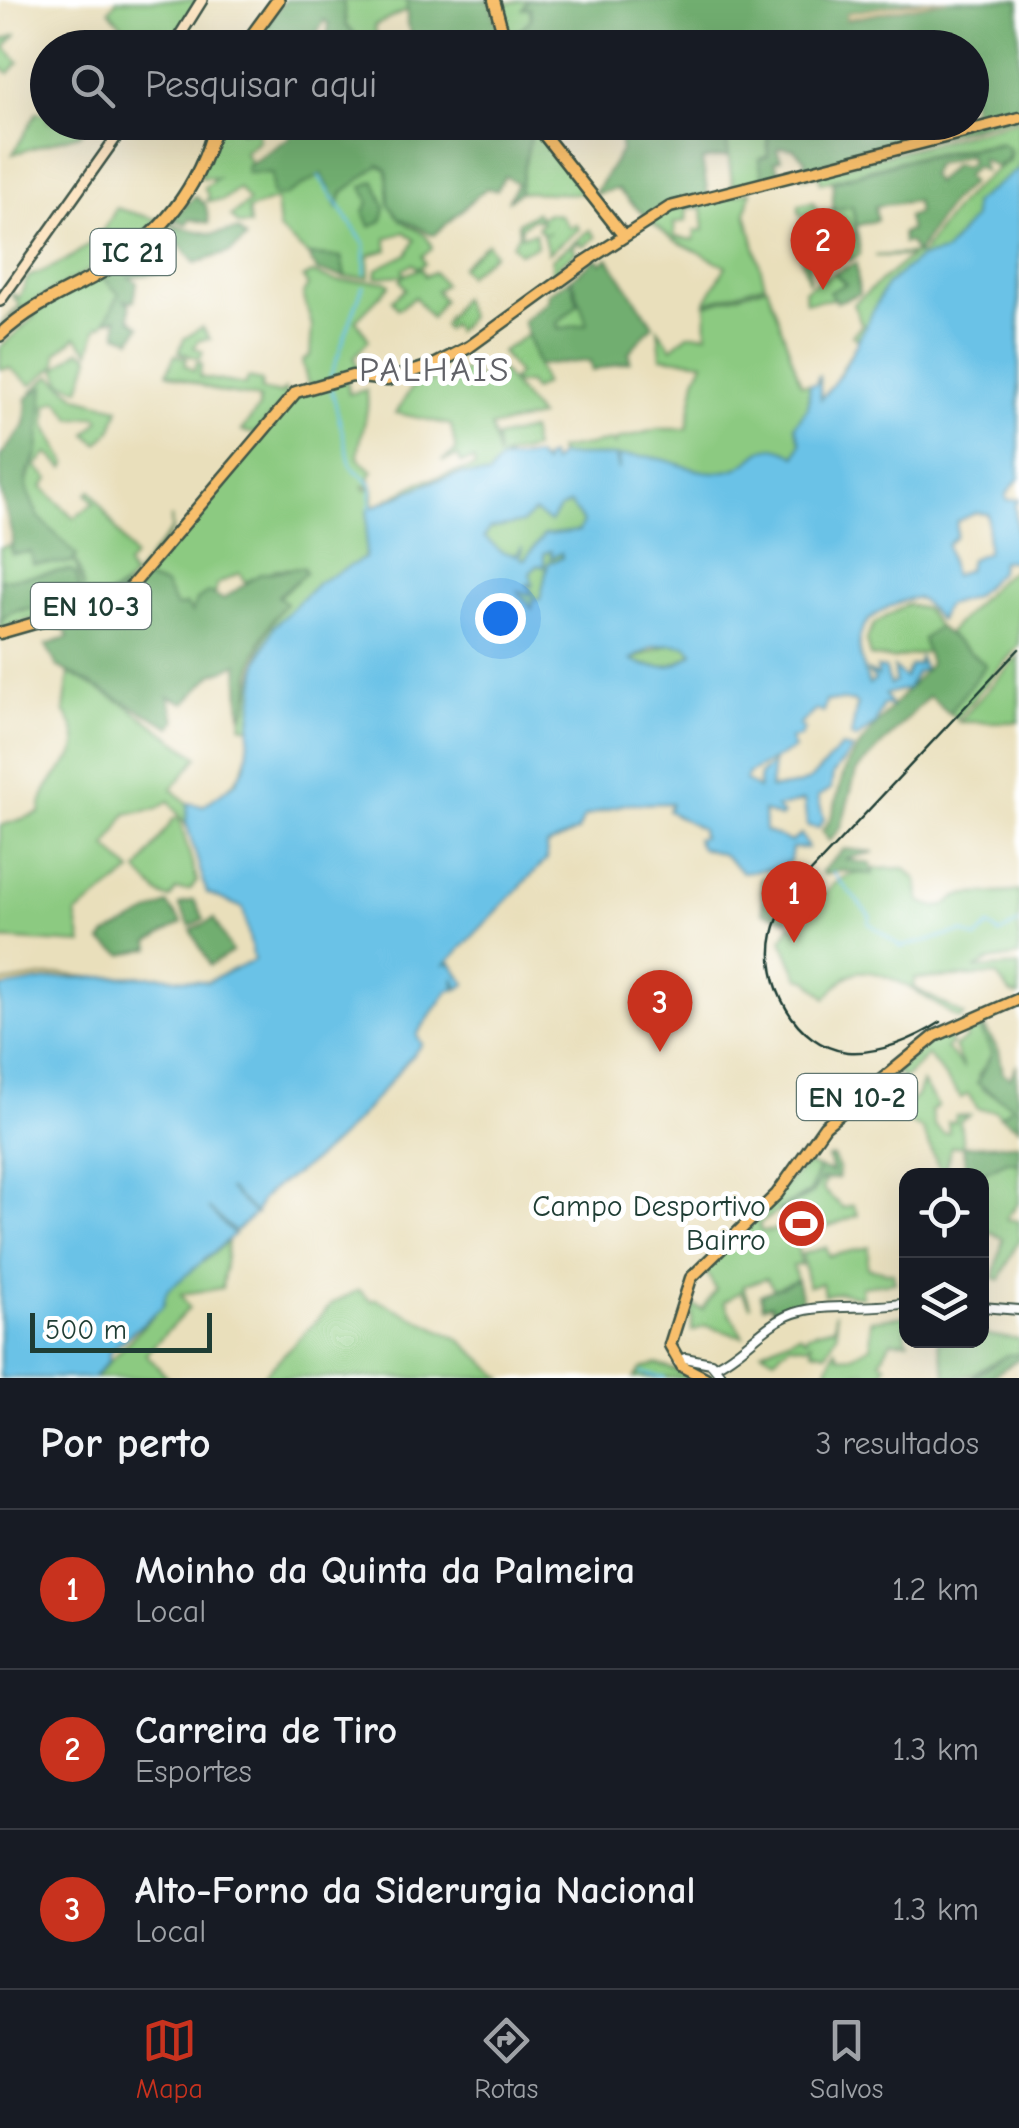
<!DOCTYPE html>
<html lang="pt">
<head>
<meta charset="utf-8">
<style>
	:root { --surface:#171b24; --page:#242831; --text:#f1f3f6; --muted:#9ea1a6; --line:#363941; --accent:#c8321e }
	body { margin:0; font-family:"Comic Neue",sans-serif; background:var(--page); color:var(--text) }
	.controls { position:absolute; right:30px; bottom:30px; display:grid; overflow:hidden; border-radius:20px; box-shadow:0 10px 40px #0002 }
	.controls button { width:90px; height:90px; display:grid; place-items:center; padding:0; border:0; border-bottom:2px solid var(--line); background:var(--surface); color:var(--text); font:50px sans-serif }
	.scale { position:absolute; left:30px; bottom:25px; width:182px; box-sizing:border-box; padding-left:10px; border:5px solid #1f3d34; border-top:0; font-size:28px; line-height:35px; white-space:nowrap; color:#1f3d34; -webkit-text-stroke:8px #fff; paint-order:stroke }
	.you { position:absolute; left:500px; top:618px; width:35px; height:35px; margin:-25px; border:8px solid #fff; border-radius:50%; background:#1a73e8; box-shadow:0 0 0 15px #1a73e833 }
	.badge { display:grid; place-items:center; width:65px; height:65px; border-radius:50%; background:var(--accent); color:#fff; font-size:32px; font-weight:700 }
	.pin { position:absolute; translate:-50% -82px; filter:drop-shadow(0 2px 5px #0008) }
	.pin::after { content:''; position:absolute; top:52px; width:35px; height:30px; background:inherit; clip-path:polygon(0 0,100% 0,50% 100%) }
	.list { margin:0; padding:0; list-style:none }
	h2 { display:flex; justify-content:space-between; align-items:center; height:130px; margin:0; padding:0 40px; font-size:42px }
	h2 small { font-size:32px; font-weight:400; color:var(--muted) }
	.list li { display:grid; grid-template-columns:65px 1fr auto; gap:30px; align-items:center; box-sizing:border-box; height:160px; padding:0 40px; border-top:2px solid var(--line) }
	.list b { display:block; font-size:38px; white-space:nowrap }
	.list p { margin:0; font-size:32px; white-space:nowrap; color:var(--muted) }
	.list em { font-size:32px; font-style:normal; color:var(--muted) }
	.icon { flex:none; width:55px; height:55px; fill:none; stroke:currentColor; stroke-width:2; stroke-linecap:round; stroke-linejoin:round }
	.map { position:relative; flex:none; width:1019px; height:1378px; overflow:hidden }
	.search { position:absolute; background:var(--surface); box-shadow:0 10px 40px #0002; left:30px; right:30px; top:30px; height:110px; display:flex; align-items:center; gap:25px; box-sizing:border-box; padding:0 35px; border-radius:55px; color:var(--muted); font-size:38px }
	.sheet { height:610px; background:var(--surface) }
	nav { display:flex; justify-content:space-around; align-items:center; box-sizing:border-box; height:140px; border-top:2px solid var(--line); background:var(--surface); font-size:28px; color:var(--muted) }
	nav a { display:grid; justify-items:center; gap:5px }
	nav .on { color:var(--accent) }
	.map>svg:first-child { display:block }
</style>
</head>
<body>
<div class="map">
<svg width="1019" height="1378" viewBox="0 0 1019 1378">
	<rect width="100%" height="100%" fill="#fff"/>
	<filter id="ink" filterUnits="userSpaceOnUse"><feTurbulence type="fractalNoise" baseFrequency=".01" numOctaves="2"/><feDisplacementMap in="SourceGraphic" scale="20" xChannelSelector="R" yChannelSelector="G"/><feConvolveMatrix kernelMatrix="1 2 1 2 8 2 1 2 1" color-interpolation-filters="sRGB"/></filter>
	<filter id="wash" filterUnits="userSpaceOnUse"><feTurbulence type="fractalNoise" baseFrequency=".0048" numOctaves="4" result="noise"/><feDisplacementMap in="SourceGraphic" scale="40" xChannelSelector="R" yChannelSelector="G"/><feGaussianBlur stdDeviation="2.25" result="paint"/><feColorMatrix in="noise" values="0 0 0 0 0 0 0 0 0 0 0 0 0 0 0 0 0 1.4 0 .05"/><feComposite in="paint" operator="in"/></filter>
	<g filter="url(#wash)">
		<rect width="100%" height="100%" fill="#e9dfbb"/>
		<g fill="#8cca81" stroke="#56845a" stroke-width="2.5" fill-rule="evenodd">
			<path d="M117 0H200L170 47C148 47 121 28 109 10Z"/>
			<path d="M343 0H407L408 10 374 26 380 47H355L356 36 346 26Z"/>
			<path d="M528 0 524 8 530 7 531 19 519 31 505 34 498 4Z"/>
			<path d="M17 34 5 47 19 62 9 73 0 66V41Z"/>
			<path d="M37 112 47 115 48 122 82 123V133L13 154Z"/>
			<path d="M1019 120V348L828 394 859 339 852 335 862 325 853 304 911 256H875L922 253C948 215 969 186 1009 161L1011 151 1000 142 910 158 821 183 819 175 802 177Z"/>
			<path d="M218 123H239L241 131 289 123 288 130 271 126 257 133 259 140 244 152 250 162 247 166 272 173 273 194 283 197 322 173 338 206 343 192 378 165 387 170C391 187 384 201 398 217 411 231 427 228 432 249L422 256 425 264 418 268 413 264 403 269 405 275 421 268 425 276 434 272 444 284 436 291 443 300 431 318 415 297 398 309 392 300 406 289 400 280 404 275 376 277 377 269 407 254 415 240 405 232 386 238 388 250 369 255V277H345L341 257 308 255 279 230 276 199 248 210 250 225H239L231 216 249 202 239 188 223 200 206 201 209 197 204 188 217 178 199 177Z"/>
			<path d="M533 124 586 194 519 192Z"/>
			<path d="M741 124 754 131 767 129 768 156 763 181 733 189 727 144Z"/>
			<path d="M751 191 746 213 765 284 705 303 726 266 674 240 650 221 663 212ZM687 208H702L704 230 695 231 694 240 675 237 674 223 686 221Z"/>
			<path d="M813 202 818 213 852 205 856 230 848 238 853 240 857 231 860 254 849 260 847 250 834 262 831 253 812 258 832 237 823 221 799 214V205Z"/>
			<path d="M116 208 159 220C112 266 51 285 0 325L20 306 10 292 19 298 28 277C59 266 101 245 116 208Z"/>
			<path d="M536 212 540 218 548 213 560 215 570 228 576 224 579 229 548 253 543 234 550 233H542L538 227 543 222 533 218 521 227V236L535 233 537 246 519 253 512 244 519 234 518 223Z"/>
			<path d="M802 219 822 226 805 227 802 235 809 252V283L798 245Z"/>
			<path d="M169 223 174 224 133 262 102 276 119 291V300L103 325 97 327 90 352 76 337 56 354 57 365 31 385 10 368 0 369V347L34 317 31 315Z"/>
			<path d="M590 230 596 237 583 246 579 242 573 247 576 252 558 265 563 272 591 254 552 280V259Z"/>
			<path d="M487 243 494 253 467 276 461 267Z"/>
			<path d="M312 273 336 281H386L390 285 356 320 369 340 354 357 360 374 308 385 302 361 310 356 312 326 303 294 308 285 303 278Z"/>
			<path d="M834 273 847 285 830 293 834 299 806 302 804 290Z"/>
			<path d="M572 278 588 324 558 329 557 324 578 304Z"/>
			<path d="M767 286 801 384H810L808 402 812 405 803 418 855 509 543 640 372 551 365 554 257 956 243 907 169 801 157 809 126 814 107 847 132 872 76 914 82 944 0 939V826L40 813C43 763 101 765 64 711L69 673 126 705 198 757 172 789 189 805 204 807C235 786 252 768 250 728L241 725C241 714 246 713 248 703 258 663 258 636 286 603L278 597 297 581 304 568 276 569 245 582 239 573 216 585V592L193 614 186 605 176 607 165 585 144 579 295 396 347 380 349 394 366 390C372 409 359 435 358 458L373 471 369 478 372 486H363L365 490 373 487V507L421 482 475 467 474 460 461 463 458 456 442 461 456 451 451 425 396 413 412 387 471 368 479 380 501 370 539 417 491 427 498 458 496 438 530 430 534 449 501 457 543 466 611 457 559 456 558 450 611 441 615 445 616 440 658 429H687L696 379 704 362 661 357 658 329 672 348 688 334H707L706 305Z"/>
			<path d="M461 298 469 317 456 332 451 324 446 329 443 325Z"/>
			<path d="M202 327 210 339 199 340 194 347 203 352 200 359 179 352 184 339Z"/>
			<path d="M527 335 544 384 533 390 528 383 516 384 512 380 518 374 501 352Z"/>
			<path d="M80 350 90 357 80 389 62 382 56 369Z"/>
			<path d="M175 355 187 358 185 365 194 371 197 362 202 364 199 377 245 385 248 378 262 381 261 390 280 394 285 389 287 398 255 434 241 431 259 408V398L220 392 167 373Z"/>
			<path d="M51 375 78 397 119 408 112 429 98 444 87 434 100 420 97 416 72 419 58 400 47 405 46 426 67 464 64 468 48 453 36 466 49 479 42 487 74 518 94 503 87 494 91 490 134 557 127 566 133 578 172 529 171 517 172 530C133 587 118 597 54 614 36 619 16 621 0 630L1 619 9 612 83 603 70 570 0 580V548L10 545 12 554 31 552 34 563 74 559 84 590C74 530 51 548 32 507 18 477 37 472 37 448 37 429 38 408 38 387L31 392Z"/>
			<path d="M1019 567V645L956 719 949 713 986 665 947 634 1000 579Z"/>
			<path d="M907 604 925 609 938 627 923 639 927 652 892 659 870 656 866 641 874 624Z"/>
			<path d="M670 644 687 646 693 653C673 670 653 670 630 660Z"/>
			<path d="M1019 655V722H959Z"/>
			<path d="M174 818H179L197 881 190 890H176L170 899 160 895 138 871Z"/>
			<path d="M905 868 917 880 920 901C951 917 944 896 970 894 987 893 1003 894 1019 891V956L989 961 975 969 1019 966V996L1011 994 996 975 915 979 913 987 964 1015 959 1019C936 1005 886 966 857 972 844 975 834 990 826 998L808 980 799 978 782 940 791 924 798 931C817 905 835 866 872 874L874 869Z"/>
			<path d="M965 1024 967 1028 978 1024 993 1053 978 1076 982 1089 1014 1106 1000 1116 996 1111 978 1109 968 1094 961 1098 928 1055 904 1079 896 1071 938 1036 948 1038 952 1043 946 1048 964 1069 954 1047 967 1038 962 1028Z"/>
			<path d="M922 1083 938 1106 931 1111 934 1125 944 1134 949 1133 948 1122H955V1116L969 1115 960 1121 963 1146 951 1147 945 1170 951 1175H942L922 1129 896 1117 917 1096Z"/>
			<path d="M1007 1161 1019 1163V1201L1006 1219 1019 1221V1239L1000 1280 994 1278 1003 1239 991 1232 982 1237 978 1176Z"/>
			<path d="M806 1164 819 1168 810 1192 759 1224 761 1231H773L785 1220 781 1212 812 1193 821 1180 825 1182 822 1189 843 1208 853 1205 858 1215 796 1239 801 1265 793 1266 797 1280 774 1289 766 1278 743 1286 751 1307 741 1291 724 1302 743 1337 706 1326 692 1331V1305L703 1310 716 1290 703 1266Z"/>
			<path d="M228 1241 222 1288 181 1294 189 1308 146 1354 168 1378H94L164 1304 63 1284 203 1262Z"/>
			<path d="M826 1247 829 1256 869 1247 867 1268 893 1273 895 1282 861 1286 862 1297 840 1292 824 1295 822 1283 808 1286 802 1254Z"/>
			<path d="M359 1290 371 1301 376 1299 459 1339 503 1378H261L333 1303Z"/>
			<path d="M835 1312 837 1334 826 1353 812 1350 811 1343 808 1346 790 1344 774 1358 762 1351 799 1334 806 1339 807 1334 834 1327Z"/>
			<path d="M982 1315 987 1335 1019 1339V1354C989 1357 983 1378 947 1378L938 1341 982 1340Z"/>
			<path d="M906 1316V1340L910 1341H891L880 1361 886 1365 879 1378 867 1376 865 1371 855 1374V1378H834L826 1372 835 1349 839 1357 852 1356 871 1346 870 1320Z"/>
			<path d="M656 1364 700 1378H634L641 1369Z"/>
		</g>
		<g fill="#71ae6f" stroke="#487652" stroke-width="2.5" fill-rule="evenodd">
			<path d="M285 0H343L346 26 357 36 355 47H326L329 24 324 20 310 47 249 48Z"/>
			<path d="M407 0H490L504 47H419L407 25Z"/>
			<path d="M528 0H926L847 13V20L947 0H1019V116L812 167H804L805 160 794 149 782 147 777 150 781 159 774 162 782 176 763 181 759 159 768 156V123L972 122V48H510L505 34 519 31 531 19 530 8 523 9Z"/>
			<path d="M750 122 749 130 741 124 727 144 729 156 702 160 708 196 646 217 617 189 594 194 621 151 617 123Z"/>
			<path d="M289 123 532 122 533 124 519 192 508 201 517 183 505 176 496 190 486 188 434 235 398 217 389 205 387 170 379 165 343 192 338 208 322 174 283 197 272 194V173H247V166L290 137Z"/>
			<path d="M1003 144 1009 149 1008 159 996 167 981 158 984 171 975 166 965 176 971 183 950 202 916 254 909 242 903 243 902 233 910 231 907 217 918 213 916 201 875 206 877 220 856 226 852 206 833 210V182L907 160ZM969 155 971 162 964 167 954 164 935 183 930 175 935 164Z"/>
			<path d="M375 181 385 207 382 221 370 226 364 212 369 201 362 187Z"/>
			<path d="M195 196 206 206 209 223 189 219 187 224 173 219Z"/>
			<path d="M175 226 212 234 238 230 246 239 231 252 195 263 174 239Z"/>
			<path d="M308 255 341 257 345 277 317 271Z"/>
			<path d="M137 256 157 273 129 277 137 282 134 301 125 300 130 304V318L140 326 132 339 117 334V318L106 321 119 294 101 276Z"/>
			<path d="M597 258 601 263 608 258 653 325 629 352 630 361 592 371 590 361 538 365 523 321 548 301V293L571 279 578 304 557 323 558 329 587 324 572 278Z"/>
			<path d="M856 263 859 294 837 302 829 292 846 284 834 273Z"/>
			<path d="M44 386 38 452 26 477 27 490 38 516 77 556 71 563 33 564 31 552 12 554V535L0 488V457L25 425 27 398Z"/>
			<path d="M303 567 306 573 278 596 286 603C270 621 257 645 252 669 248 686 252 703 241 716L238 664 213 674 185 703 168 696 176 720 171 727 57 666 46 645 68 638 66 631 44 621 81 610 144 579 165 585 176 607 187 605 192 613 197 600 209 592 223 599 260 574Z"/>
			<path d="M70 570 76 574 83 604 50 613C34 606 7 606 0 625V580Z"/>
			<path d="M938 627 986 665 949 713 929 696 856 772 841 828 829 841 822 831C839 814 836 782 850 760 872 726 904 695 930 664L923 639Z"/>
			<path d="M844 849 875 852 844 859 871 864 873 874 840 871 824 875 821 872Z"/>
			<path d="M788 870 809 883 789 920 763 912 761 879Z"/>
			<path d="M194 900 204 919 190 926 179 905Z"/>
			<path d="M167 904 182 923 149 942 151 948 123 955 101 942 106 935Z"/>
			<path d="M214 919 232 952 210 965 191 930Z"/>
			<path d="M984 1027 999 1051 1003 1073 1010 1078 1016 1066 1019 1128 1000 1116 1013 1106 977 1083 992 1053 980 1029Z"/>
			<path d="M1014 1144H1019V1163L1007 1161 978 1175H951L965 1166 963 1146Z"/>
			<path d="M833 1157 839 1169 838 1178 821 1180 812 1193 781 1212 779 1209 810 1192 819 1168 832 1172 828 1158Z"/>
			<path d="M797 1280 803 1304 773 1310 771 1304 763 1306 760 1295Z"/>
			<path d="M1019 1354V1359L989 1378H971L1007 1355Z"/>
		</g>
		<g fill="#eeda9e" stroke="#868c69" stroke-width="2.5">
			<path d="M926 0H947L846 19 847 13Z"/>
			<path d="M61 974 89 977 0 988V983Z"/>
		</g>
		<path fill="#6ac2e7" stroke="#44808e" stroke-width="2.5" fill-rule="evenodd" d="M1019 168V478L1006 495 1007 500 1019 499 1015 506 1019 561H1001L1000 571 974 597 946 605 939 620C915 595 923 592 889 607 849 625 857 649 869 685L875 680 867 671 878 676 877 668 885 669 890 685 895 682 894 668 905 678 910 666 918 665 920 659 924 669 916 673 907 689 885 694 891 706 883 704 875 724 856 739 851 736 857 705 853 701H826L823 712 816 710 799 725 804 729 800 737 790 739 794 749 749 773 745 780 758 789 760 774 773 763 770 788C815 789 814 772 842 747L853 749 833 774 831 789 818 797 824 820 818 828 807 826 804 801 776 808 783 815 780 818 764 811 765 831 791 842 801 834 808 848H792L790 861 781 868 742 872 724 855 701 848 696 839 702 837 701 829 668 811 671 803 624 804 584 817 578 831 546 846 547 859 446 964 451 963 466 984 458 989 454 977 455 990H449L420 1030 417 1036 422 1044C386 1085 349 1135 304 1168 288 1180 259 1191 256 1214L228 1188 255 1214 235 1232 208 1208 234 1235 167 1291 162 1307 109 1352V1360L93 1378H0V988L58 978 161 976 207 982 254 960 243 908 207 893 186 822 188 803 203 806 235 783 246 764 258 662 274 626 319 582 365 558 368 509 434 481 463 474 488 476 499 461 535 456 544 464V458L549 456 552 463 559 456H616L619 470 618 456C631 456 646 455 658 458 683 464 705 478 734 469 763 459 757 435 796 456L801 443 795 425 808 407 810 384H816L819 375 821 399 842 372 886 285 919 258 945 252 973 218V203ZM570 504 583 522 579 531 544 535 525 559 520 558 522 547 517 555 502 552 484 537 490 529 522 523 534 512 550 522 559 509ZM976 513 988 514 987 552 970 559 968 569 953 576 947 545 956 537 957 521ZM551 551V558L561 553 562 558 548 563 541 596 539 600 533 598 532 609 518 591 533 594 527 584 533 585 530 573 538 565 544 567V553ZM670 644 687 646 693 653C674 670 652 670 631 660L653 647Z"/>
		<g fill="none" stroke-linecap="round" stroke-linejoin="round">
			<g stroke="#6ac2e7" stroke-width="2.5">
				<path d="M319 176 365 245V274"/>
				<path d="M330 378 363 286"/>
				<path d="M331 387 351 466 372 485 370 508"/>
				<path d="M833 873 870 916 869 923 901 947 963 932 976 939 989 926 999 934 1019 923"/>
				<path d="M641 1373 665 1378"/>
			</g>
		</g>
	</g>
	<g filter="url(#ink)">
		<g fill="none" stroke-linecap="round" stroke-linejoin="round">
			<defs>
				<g id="tertiary">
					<path d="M982 1307 1019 1310"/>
					<path d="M678 1362 685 1358 711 1363 723 1378"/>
					<path d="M715 1366C745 1352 763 1324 794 1313 822 1303 873 1310 906 1303"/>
				</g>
				<g id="secondary">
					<path d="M172 48 202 0"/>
					<path d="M0 301 127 122"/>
				</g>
				<g id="primary">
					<path d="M494 0 507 48"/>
					<path d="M534 122 623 235"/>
					<path d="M583 263 670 207 1019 118"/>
					<path d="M0 633 101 604 130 588 296 392 352 376 387 380 436 364 469 347 589 260"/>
					<path d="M705 1378 682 1366 670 1345 691 1278 777 1194 825 1126 935 1036 1019 999"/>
				</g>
				<g id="trunk">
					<path d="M243 48 278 0"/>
					<path d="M0 335C27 309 60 294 93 277 155 243 199 192 216 122"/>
				</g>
			</defs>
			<use href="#tertiary" stroke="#3d5548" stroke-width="12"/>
			<use href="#secondary" stroke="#3d5548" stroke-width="14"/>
			<use href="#primary" stroke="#3d5548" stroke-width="15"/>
			<use href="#trunk" stroke="#3d5548" stroke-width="16"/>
			<use href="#tertiary" stroke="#fff" stroke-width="8"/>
			<use href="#secondary" stroke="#fce5c4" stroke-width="9"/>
			<use href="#primary" stroke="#f8bf6c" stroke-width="10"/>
			<use href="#trunk" stroke="#f8bf6c" stroke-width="11"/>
			<path stroke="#1f3d34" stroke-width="2.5" d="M941 1022C916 1038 878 1055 847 1052 795 1046 762 982 773 934 778 910 793 893 808 875L1019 649"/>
		</g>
	</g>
	<defs>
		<symbol id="stadium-disc" viewBox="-11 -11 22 22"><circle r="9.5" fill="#c8321e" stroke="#fff"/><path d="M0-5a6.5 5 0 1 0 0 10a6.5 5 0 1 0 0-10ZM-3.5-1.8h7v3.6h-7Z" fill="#fff"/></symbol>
	</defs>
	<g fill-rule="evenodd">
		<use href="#stadium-disc" x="774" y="1196" width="55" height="55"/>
	</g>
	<g text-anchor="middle" stroke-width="10" stroke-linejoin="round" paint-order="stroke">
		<g fill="#fff" stroke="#627771" stroke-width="2.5">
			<rect x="90.5" y="229" width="85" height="46" rx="8"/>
			<rect x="31" y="583" width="120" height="46" rx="8"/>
			<rect x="797" y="1074" width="120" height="46" rx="8"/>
		</g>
		<g font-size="28" font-weight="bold" fill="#1f3d34">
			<text x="133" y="262">IC 21</text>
			<text x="91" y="616">EN 10-3</text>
			<text x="857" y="1107">EN 10-2</text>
		</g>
		<g font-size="30" fill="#1f3d34" stroke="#fff" text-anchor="end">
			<text x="766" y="1216">Campo Desportivo<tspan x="766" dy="34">Bairro</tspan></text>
		</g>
		<g font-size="35" letter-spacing="2.5" fill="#616268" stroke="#fff">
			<text x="435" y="381">PALHAIS</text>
		</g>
	</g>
</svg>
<div class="controls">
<button><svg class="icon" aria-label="locate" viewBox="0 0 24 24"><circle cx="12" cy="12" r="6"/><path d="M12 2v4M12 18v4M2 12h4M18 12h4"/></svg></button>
<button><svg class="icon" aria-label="layers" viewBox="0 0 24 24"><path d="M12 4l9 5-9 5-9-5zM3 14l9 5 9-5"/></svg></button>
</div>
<div class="scale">500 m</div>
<div class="you"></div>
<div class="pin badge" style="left:794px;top:943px">1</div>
<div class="pin badge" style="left:823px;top:290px">2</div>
<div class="pin badge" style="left:660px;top:1052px">3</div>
<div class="search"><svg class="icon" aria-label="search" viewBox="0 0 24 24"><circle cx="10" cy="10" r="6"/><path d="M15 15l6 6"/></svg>Pesquisar aqui</div>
</div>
<section class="sheet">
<h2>Por perto<small>3 resultados</small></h2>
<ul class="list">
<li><span class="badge">1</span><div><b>Moinho da Quinta da Palmeira</b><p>Local</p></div><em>1.2 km</em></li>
<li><span class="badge">2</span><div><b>Carreira de Tiro</b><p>Esportes</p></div><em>1.3 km</em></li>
<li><span class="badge">3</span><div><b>Alto-Forno da Siderurgia Nacional</b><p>Local</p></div><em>1.3 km</em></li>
</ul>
</section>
<nav>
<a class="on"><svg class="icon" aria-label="map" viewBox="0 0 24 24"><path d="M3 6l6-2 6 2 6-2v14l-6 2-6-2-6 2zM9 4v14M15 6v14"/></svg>Mapa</a>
<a><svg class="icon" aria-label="directions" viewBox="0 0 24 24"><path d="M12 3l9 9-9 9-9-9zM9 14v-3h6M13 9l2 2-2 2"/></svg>Rotas</a>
<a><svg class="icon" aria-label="saved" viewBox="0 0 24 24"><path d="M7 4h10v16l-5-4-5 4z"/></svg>Salvos</a>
</nav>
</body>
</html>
